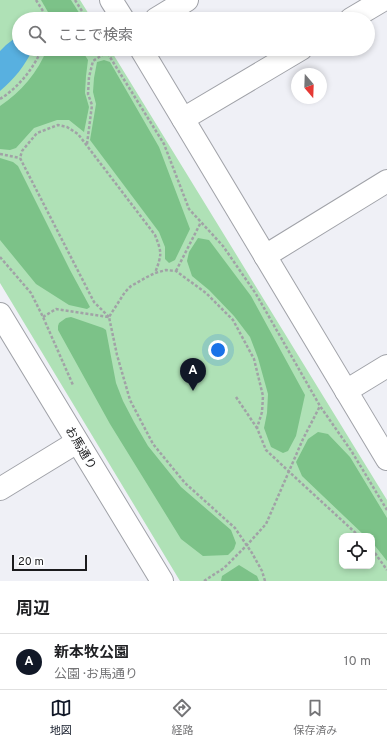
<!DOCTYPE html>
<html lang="ja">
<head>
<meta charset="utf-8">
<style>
	:root { --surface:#fff; --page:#f6f6f6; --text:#202124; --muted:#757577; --line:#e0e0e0; --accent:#111827 }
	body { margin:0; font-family:Overpass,"Noto Sans JP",sans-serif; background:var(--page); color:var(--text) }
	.controls { position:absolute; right:12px; bottom:12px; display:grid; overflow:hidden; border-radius:8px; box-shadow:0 2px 6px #0003 }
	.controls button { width:36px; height:36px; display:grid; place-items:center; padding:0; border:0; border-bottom:1px solid var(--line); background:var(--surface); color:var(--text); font:20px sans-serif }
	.compass { position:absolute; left:291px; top:68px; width:36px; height:36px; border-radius:50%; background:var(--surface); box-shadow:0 2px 6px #0003; rotate:161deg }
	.scale { position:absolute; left:12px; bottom:10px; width:75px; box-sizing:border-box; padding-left:4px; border:2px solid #1b1b1d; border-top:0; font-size:11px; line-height:14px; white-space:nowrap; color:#1b1b1d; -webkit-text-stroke:3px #fdfeff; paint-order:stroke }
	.you { position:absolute; left:218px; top:350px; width:14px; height:14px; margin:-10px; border:3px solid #fff; border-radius:50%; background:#1a73e8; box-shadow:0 0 0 6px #1a73e833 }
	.badge { display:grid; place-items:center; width:26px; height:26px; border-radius:50%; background:var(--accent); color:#fff; font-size:13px; font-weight:700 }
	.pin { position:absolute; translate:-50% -33px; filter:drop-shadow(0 1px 2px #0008) }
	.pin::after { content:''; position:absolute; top:21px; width:14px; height:12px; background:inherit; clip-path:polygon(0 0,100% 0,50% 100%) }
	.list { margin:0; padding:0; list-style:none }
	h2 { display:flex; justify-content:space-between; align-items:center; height:52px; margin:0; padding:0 16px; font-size:17px }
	h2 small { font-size:13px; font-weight:400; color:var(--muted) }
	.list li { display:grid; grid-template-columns:26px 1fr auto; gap:12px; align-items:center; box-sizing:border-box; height:56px; padding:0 16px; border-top:1px solid var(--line) }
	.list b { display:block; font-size:15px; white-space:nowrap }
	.list p { margin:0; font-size:13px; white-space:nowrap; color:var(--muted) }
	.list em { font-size:13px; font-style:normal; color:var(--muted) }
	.icon { flex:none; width:22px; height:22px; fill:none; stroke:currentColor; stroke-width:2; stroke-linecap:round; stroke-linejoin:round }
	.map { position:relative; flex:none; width:387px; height:581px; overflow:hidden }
	.search { position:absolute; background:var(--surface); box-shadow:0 2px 6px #0003; left:12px; right:12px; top:12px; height:44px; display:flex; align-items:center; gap:10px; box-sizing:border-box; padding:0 14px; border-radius:22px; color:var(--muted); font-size:15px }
	.sheet { height:108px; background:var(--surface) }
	nav { display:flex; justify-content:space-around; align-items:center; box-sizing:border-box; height:56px; border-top:1px solid var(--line); background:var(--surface); font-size:11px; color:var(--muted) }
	nav a { display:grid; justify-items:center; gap:2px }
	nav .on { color:var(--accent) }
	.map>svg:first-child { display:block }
</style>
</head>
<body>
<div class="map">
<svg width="387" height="581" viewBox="0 0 387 581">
	<rect width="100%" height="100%" fill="#eff0f6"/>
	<path fill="#afe1b6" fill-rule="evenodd" d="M0 0H80L92 19H19V49H110L387 500V581H180L0 283ZM342 536H372V566H342Z"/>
	<g fill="#7cc288">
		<path d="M41 0H71L83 19H52Z"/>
		<path d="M47 49H81L88 60 86 76 85 93 89 107 84 132 69 120H57L34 128 16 148 10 150 0 149V106C21 92 38 72 47 49Z"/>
		<path d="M104 60 110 62 159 147 190 229 175 260 169 263 165 259V247L159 232 90 140 96 104 93 92 94 78 97 62Z"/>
		<path d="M0 158 13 162 18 166 70 270 90 307 87 309 69 305 36 284 0 240Z"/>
		<path d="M198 238 209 240 251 296 305 395 296 436 288 451 283 453 271 447 264 428 267 413 268 394 258 358 250 337 234 316 209 290 192 276 187 261 189 252Z"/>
		<path d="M71 317 103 328 106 330 116 383 123 401 134 422 148 446 181 487 231 530 236 543 234 549 228 555 203 556 181 539 110 424 58 330V326L59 323 66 318Z"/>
		<path d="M318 432 328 434 350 457 387 518V561L372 542V536H365L302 476 296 462 308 439Z"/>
		<path d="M239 565 257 576 259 581H221L222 576Z"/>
	</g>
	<path fill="#58b0e0" d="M19 35V49H33C24 67 15 78 0 91V51L6 45Z"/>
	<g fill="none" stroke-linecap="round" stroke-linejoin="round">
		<defs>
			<g id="minor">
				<path d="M351 19 383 0"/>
				<path d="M141 49 387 459"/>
				<path d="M183 119 301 49"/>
				<path d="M265 256 387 181"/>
				<path d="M0 314 162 581"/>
				<path d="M346 391 387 366"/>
				<path d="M0 489 77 442"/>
			</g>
			<g id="tertiary">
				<path d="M111 0 123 19"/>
				<path d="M156 19 187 0"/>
			</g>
		</defs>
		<use href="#minor" stroke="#a0a2a8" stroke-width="24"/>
		<use href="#tertiary" stroke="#a0a2a8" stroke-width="24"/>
		<g stroke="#a1a2a6" stroke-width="2.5" stroke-dasharray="3 2" stroke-linecap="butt">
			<path d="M36 0 48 19"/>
			<path d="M75 0 87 19"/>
			<path d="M105 49 164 144 189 209 223 246 256 294 320 406 352 452 387 510"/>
			<path d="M0 99C19 87 33 69 42 49"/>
			<path d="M87 144 92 105 88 94 89 77 93 61 107 52"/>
			<path d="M0 154 20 158"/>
			<path d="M0 257 31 293 43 317 73 385"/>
			<path d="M176 271 201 222"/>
			<path d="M43 317 56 309 108 317"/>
			<path d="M109 317 94 302 20 158 22 151 37 133 58 125 67 127 78 134 155 235C162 253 162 254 155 273"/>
			<path d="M236 397 257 428"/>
			<path d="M372 549 387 570"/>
			<path d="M204 581 224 568 247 545 266 524 303 439 320 406"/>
			<path d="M265 581 262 571 252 553 235 528 185 483 153 444 130 400 117 355 109 317 125 292 131 286 147 277 155 273 166 270 176 271 206 293 233 320 254 359 263 396 262 412 257 428 266 450 298 480 359 536"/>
		</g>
		<use href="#minor" stroke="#fff" stroke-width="22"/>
		<use href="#tertiary" stroke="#fff" stroke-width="22"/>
	</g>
	<g text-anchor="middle" stroke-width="3" stroke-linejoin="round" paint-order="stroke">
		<g font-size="12" fill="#1b1b1d" stroke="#fdfeff">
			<text transform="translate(81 448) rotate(59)" y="4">お馬通り</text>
		</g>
	</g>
</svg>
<div class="controls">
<button><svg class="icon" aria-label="locate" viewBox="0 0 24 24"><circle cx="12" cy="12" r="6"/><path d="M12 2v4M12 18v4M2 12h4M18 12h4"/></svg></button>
</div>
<svg class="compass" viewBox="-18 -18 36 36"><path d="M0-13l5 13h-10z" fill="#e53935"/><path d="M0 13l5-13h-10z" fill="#757577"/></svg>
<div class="scale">20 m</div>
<div class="you"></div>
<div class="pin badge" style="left:193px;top:391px">A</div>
<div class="search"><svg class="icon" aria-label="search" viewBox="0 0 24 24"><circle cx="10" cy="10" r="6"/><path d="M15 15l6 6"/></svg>ここで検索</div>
</div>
<section class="sheet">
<h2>周辺<small></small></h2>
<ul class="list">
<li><span class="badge">A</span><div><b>新本牧公園</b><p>公園 · お馬通り</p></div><em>10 m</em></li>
</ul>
</section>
<nav>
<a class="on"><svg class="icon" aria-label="map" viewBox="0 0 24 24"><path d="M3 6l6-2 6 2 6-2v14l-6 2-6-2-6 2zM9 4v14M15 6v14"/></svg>地図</a>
<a><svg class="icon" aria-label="directions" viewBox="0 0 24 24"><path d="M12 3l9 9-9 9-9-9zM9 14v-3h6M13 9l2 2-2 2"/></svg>経路</a>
<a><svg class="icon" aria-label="saved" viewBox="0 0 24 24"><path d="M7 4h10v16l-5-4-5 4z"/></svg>保存済み</a>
</nav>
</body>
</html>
